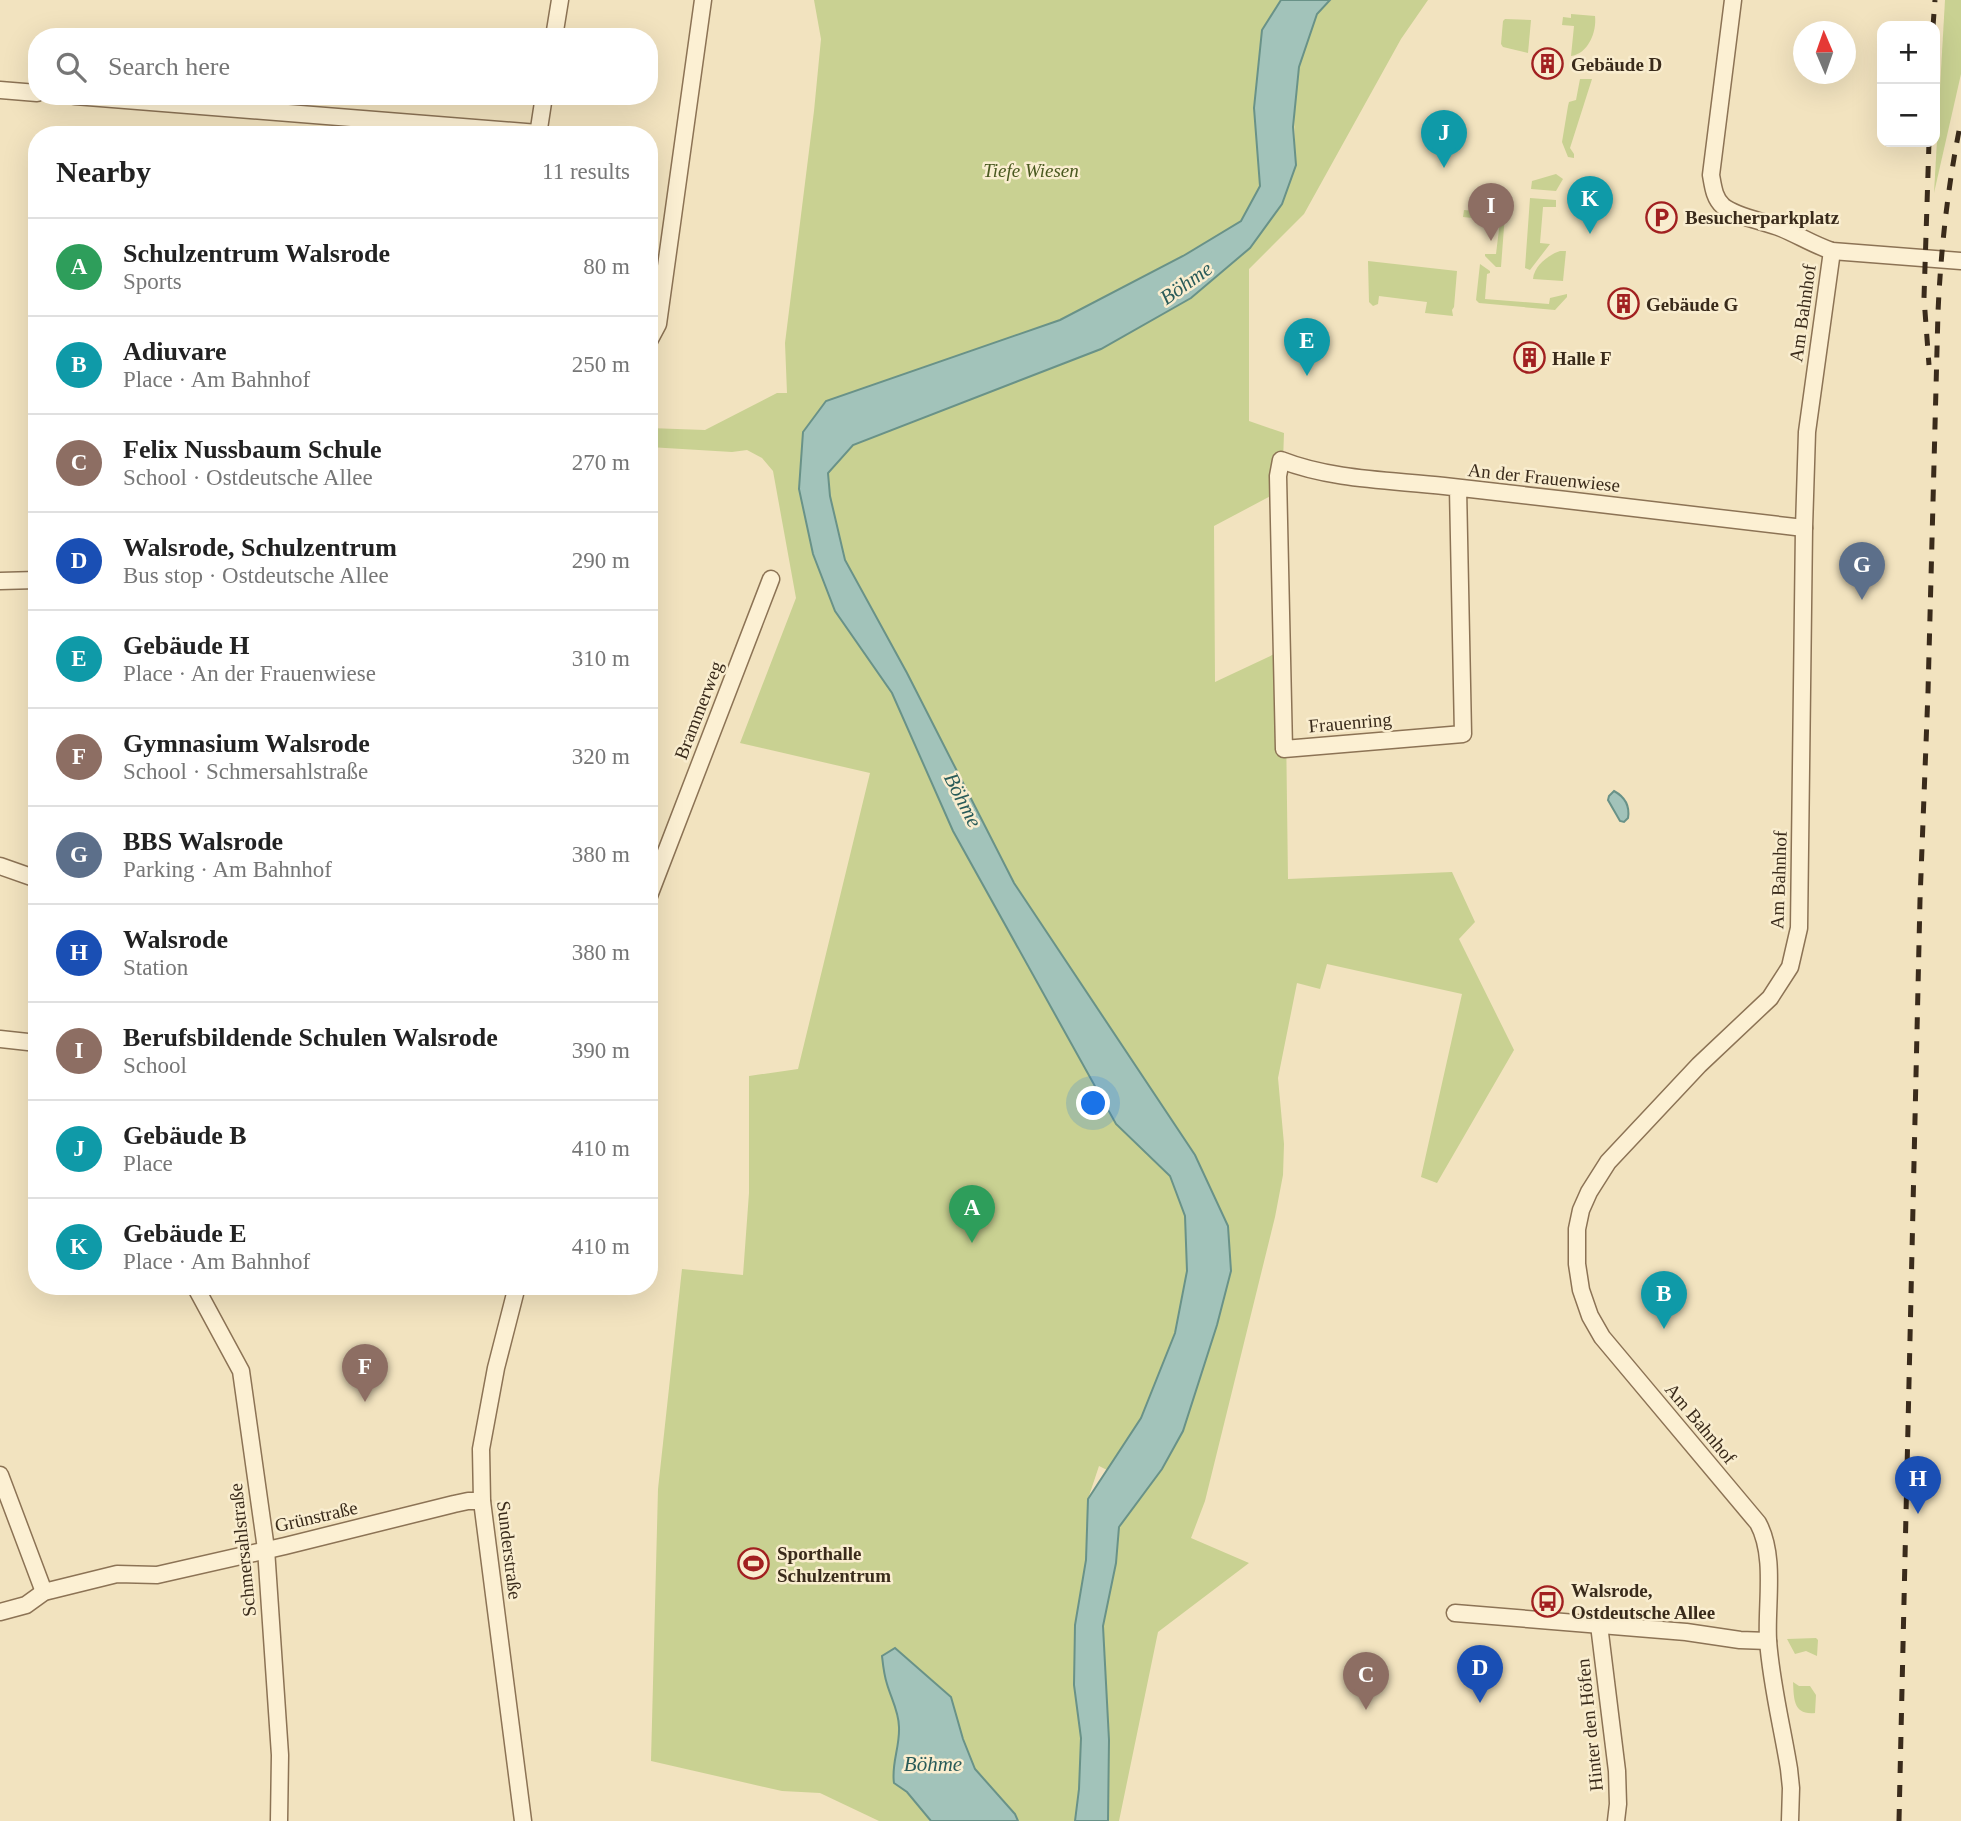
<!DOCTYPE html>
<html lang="en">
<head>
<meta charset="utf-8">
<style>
	:root { --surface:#fff; --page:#f6f6f6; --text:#222; --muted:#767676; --line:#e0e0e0; --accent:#0f766e }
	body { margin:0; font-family:"Times New Roman",serif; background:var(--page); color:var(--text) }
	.controls { position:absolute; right:21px; top:21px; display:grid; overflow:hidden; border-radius:14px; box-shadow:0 7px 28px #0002 }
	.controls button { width:63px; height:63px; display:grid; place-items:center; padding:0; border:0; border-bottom:2px solid var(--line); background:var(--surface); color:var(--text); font:35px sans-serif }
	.compass { position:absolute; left:1793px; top:21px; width:63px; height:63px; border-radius:50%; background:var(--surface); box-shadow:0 7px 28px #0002; rotate:358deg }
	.you { position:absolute; left:1094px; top:1104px; width:24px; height:24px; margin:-18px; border:5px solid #fff; border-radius:50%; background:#1a73e8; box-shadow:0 0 0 10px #1a73e833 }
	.badge { display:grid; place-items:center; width:46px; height:46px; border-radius:50%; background:var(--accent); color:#fff; font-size:23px; font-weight:700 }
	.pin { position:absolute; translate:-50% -58px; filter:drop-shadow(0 2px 4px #0008) }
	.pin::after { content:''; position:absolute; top:37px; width:24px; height:21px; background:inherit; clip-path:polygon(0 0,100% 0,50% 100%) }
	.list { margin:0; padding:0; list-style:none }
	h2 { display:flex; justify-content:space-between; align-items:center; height:91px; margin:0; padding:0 28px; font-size:30px }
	h2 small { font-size:23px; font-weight:400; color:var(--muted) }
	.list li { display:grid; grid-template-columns:46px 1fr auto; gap:21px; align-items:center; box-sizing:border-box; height:98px; padding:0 28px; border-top:2px solid var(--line) }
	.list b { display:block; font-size:26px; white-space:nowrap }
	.list p { margin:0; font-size:23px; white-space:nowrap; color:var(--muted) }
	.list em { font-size:23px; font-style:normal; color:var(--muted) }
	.icon { flex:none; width:38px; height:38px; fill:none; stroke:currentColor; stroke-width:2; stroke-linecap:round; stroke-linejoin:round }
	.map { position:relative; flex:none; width:1961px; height:1821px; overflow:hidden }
	.search { position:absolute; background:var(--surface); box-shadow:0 7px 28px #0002; left:28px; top:28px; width:630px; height:77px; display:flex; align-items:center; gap:18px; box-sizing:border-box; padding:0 24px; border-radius:28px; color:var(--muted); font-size:26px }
	.panel { position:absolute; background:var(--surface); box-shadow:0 7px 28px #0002; left:28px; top:126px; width:630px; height:1169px; border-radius:28px }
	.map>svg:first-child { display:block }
</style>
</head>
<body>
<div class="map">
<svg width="1961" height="1821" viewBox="0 0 1961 1821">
	<rect width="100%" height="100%" fill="#f2e3bf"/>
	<g fill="#c9d192">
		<path d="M814 0H1281L1262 30 1254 108 1260 186 1241 221 1183 256 1060 320 826 401 803 433 799 489 835 611 892 693 953 831 1116 1124 1170 1176 1185 1216 1187 1271 1175 1333 1141 1418 1107 1470 1099 1466 1088 1499 1086 1560 1074 1685 1081 1738 1079 1789 1075 1821H1018L1015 1814 975 1769 963 1739 886 1681 895 1704 899 1723 900 1740 897 1751 907 1792 931 1821H879L820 1793 782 1791 651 1761 658 1489 682 1269 743 1275 749 1193V1076L798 1069 870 773 740 743 796 598 773 471 762 458 747 450 732 452 649 447V428L705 430 777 393H787L785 343 814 111 821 39Z"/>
		<path d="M1330 0H1428L1401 39 1304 214 1249 269V421L1284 433 1282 490 1214 526 1215 682 1285 649 1288 879 1452 872 1475 922 1459 939 1514 1050 1437 1183 1421 1177 1462 994 1327 964 1320 989 1297 983 1278 1078 1284 1144 1283 1175 1275 1217 1205 1501 1191 1538 1249 1563 1158 1632 1119 1821H1108L1109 1740 1103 1626 1116 1563 1119 1526 1162 1469 1183 1431 1195 1155 1014 883 907 673 845 560 830 496 828 473 853 445 1101 349 1191 298 1296 165C1292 115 1294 62 1316 16 1319 10 1326 5 1330 0Z"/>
		<path d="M1945 0H1961V74L1934 193Z"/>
		<path d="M1571 14 1595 16C1597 32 1588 54 1571 56L1574 26 1562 25 1563 17 1571 18Z"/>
		<path d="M1505 19 1531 20 1528 53 1503 47 1501 44 1503 21Z"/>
		<path d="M1580 79H1592L1570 148 1574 154V158L1568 157 1562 142 1568 106 1569 102 1576 100Z"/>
		<path d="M1556 174 1563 179 1556 191 1531 189 1532 181Z"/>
		<path d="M1530 198 1556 200V207H1543L1540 243 1550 244 1530 270 1525 268Z"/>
		<path d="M1464 210 1505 214 1501 267H1496L1485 256V254H1496L1500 221 1463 217Z"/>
		<path d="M1560 251H1566L1563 281 1533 279C1534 266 1548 255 1560 251Z"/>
		<path d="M1368 261 1457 271 1454 307 1452 310 1453 316 1425 313 1427 302 1379 296 1378 304 1373 306 1369 302Z"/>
		<path d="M1480 264 1490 271V273L1487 274 1485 299 1549 304 1550 298 1567 294V297L1555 310 1479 303 1476 300Z"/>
		<path d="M1816 1638 1818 1640 1817 1656 1806 1651 1795 1654 1787 1639Z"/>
		<path d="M1793 1682 1799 1686H1810L1816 1695 1815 1713C1793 1715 1794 1699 1793 1682Z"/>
	</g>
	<g fill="#a2c3ba" stroke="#699288" stroke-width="2">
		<path d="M1281 0H1330L1317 14 1299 67 1293 127 1296 165 1282 204 1250 248 1191 298 1101 349 853 445 828 473 830 496 845 560 907 673 1014 883 1195 1155 1228 1226 1231 1271 1217 1325 1183 1431 1162 1469 1119 1527 1116 1563 1103 1626 1109 1740 1108 1821H1075L1079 1789 1081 1738 1074 1685 1075 1625 1086 1560 1088 1499 1141 1418 1175 1333 1187 1271 1185 1216 1170 1176 1116 1124 953 831 892 693 835 611 813 554 799 489 803 432 826 401 1060 320 1183 256 1241 221 1260 186 1254 108 1262 30Z"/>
		<path d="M1614 791C1625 797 1630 806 1628 818L1624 822 1620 821 1608 800 1609 796Z"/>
		<path d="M895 1648 951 1697 963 1739 975 1769 1015 1814 1018 1821H931L907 1792 894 1783C891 1764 900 1747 899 1727 899 1712 891 1698 887 1684 884 1675 883 1665 882 1656Z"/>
	</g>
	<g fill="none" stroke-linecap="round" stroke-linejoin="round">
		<defs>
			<g id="street">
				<path d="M1733 0 1711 175C1713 186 1714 198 1723 206 1736 217 1764 221 1781 228 1798 235 1814 245 1832 251L1961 261"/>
				<path d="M554 37 560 0"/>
				<path d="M0 90 37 93"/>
				<path d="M75 96 538 133"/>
				<path d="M538 135 544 96"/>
				<path d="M649 341 658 324 703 0"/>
				<path d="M1458 488 1463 734 1284 749 1278 476 1281 460C1332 480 1390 480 1444 486 1564 500 1684 513 1804 528"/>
				<path d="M0 581 37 580"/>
				<path d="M0 866 37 879"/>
				<path d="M649 896 771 579"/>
				<path d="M0 1039 37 1043"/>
				<path d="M195 1286 241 1371 266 1549 280 1755 279 1821"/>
				<path d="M517 1286 496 1368 481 1449 482 1501 523 1821"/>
				<path d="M0 1475 44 1592"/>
				<path d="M0 1612 26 1605 44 1592 117 1574 157 1575 285 1546 454 1504 468 1501H482"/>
				<path d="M1455 1613 1686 1632 1740 1640 1768 1641"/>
				<path d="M1599 1625 1617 1771 1618 1804 1616 1821"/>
				<path d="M1790 1821 1791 1788 1789 1769C1782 1726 1771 1683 1768 1640 1766 1604 1776 1556 1758 1523L1602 1337 1590 1316 1581 1290 1577 1264V1229L1581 1210 1589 1192 1608 1162 1699 1065 1770 998 1790 967 1799 928 1804 528 1807 432 1832 251"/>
			</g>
		</defs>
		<use href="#street" stroke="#8c7355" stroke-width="19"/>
		<use href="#street" stroke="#fcf0d3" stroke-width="16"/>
		<g stroke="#3a2b1b" stroke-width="5" stroke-dasharray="12 12" stroke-linecap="butt">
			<path d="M1933 26 1935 0"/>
			<path d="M1929 142 1924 298 1929 365"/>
			<path d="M1899 1821 1920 900 1928 692 1938 312C1941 247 1948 184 1961 121"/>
		</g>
	</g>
	<defs>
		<symbol id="building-ring" viewBox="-11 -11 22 22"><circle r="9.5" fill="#f9edcf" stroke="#a12020" stroke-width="1.5"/><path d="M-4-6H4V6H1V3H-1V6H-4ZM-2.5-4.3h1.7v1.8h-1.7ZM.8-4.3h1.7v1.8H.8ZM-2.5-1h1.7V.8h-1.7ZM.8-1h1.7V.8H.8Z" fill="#a12020"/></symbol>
		<symbol id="parking-ring" viewBox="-11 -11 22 22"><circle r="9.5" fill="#f9edcf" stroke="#a12020" stroke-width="1.5"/><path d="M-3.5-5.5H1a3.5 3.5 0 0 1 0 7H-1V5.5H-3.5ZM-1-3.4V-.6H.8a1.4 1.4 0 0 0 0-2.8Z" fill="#a12020"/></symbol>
		<symbol id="stadium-ring" viewBox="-11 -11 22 22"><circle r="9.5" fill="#f9edcf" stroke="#a12020" stroke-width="1.5"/><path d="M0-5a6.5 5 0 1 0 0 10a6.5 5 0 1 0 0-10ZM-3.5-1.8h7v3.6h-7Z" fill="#a12020"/></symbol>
		<symbol id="bus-ring" viewBox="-11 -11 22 22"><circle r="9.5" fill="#f9edcf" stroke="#a12020" stroke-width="1.5"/><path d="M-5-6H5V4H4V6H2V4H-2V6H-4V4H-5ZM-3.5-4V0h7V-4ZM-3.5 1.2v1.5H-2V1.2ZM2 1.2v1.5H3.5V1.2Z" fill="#a12020"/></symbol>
	</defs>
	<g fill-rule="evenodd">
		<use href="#building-ring" x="1530" y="46" width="35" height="35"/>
		<use href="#parking-ring" x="1644" y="200" width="35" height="35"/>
		<use href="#building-ring" x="1606" y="286" width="35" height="35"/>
		<use href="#building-ring" x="1512" y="340" width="35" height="35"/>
		<use href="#stadium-ring" x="736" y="1546" width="35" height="35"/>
		<use href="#bus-ring" x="1530" y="1584" width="35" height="35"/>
	</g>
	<g text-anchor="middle" stroke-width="5" stroke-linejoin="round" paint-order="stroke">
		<g font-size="19" font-weight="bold" fill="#3a2b1b" stroke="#f9edcf" text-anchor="start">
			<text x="1571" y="71">Gebäude D</text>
			<text x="1685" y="224">Besucherparkplatz</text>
			<text x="1646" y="311">Gebäude G</text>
			<text x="1552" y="365">Halle F</text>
			<text x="777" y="1560">Sporthalle<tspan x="777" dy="22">Schulzentrum</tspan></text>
			<text x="1571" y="1597">Walsrode,<tspan x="1571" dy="22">Ostdeutsche Allee</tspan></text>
		</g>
		<g font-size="19" font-style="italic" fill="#4a5920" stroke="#f9edcf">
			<text x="1031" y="177">Tiefe Wiesen</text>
		</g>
		<g font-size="19" fill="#3a2b1b" stroke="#f9edcf">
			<text transform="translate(1802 313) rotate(-82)" y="7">Am Bahnhof</text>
			<text transform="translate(1544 477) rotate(6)" y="7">An der Frauenwiese</text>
			<text transform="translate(698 710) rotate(-69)" y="7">Brammerweg</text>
			<text transform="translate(1350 722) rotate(-5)" y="7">Frauenring</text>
			<text transform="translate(1778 880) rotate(-88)" y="7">Am Bahnhof</text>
			<text transform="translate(1701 1423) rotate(50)" y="7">Am Bahnhof</text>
			<text transform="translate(316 1516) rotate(-13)" y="7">Grünstraße</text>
			<text transform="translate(242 1550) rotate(-96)" y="7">Schmersahlstraße</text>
			<text transform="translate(510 1550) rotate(83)" y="7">Sunderstraße</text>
			<text transform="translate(1589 1725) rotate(-96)" y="7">Hinter den Höfen</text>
		</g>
		<g font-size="21" font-style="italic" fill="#295b59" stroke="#f9edcf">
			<text transform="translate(1186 283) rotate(-35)" y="7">Böhme</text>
			<text transform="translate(963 800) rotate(63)" y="7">Böhme</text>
			<text x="933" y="1771">Böhme</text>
		</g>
	</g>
</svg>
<div class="controls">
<button>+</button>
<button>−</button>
</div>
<svg class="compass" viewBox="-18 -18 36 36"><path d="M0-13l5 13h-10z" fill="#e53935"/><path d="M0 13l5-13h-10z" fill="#767676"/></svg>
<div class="you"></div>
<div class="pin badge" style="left:972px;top:1243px;background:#2e9e5b">A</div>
<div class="pin badge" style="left:1664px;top:1329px;background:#0f9aa8">B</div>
<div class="pin badge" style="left:1366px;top:1710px;background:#8d6e63">C</div>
<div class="pin badge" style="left:1480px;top:1703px;background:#1a4fb4">D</div>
<div class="pin badge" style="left:1307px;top:376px;background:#0f9aa8">E</div>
<div class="pin badge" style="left:365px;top:1402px;background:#8d6e63">F</div>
<div class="pin badge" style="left:1862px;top:600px;background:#5c6f8a">G</div>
<div class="pin badge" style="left:1918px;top:1514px;background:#1a4fb4">H</div>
<div class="pin badge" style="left:1491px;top:241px;background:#8d6e63">I</div>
<div class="pin badge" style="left:1444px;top:168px;background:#0f9aa8">J</div>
<div class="pin badge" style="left:1590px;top:234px;background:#0f9aa8">K</div>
<div class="search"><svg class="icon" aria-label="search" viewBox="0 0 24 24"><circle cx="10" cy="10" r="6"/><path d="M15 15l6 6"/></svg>Search here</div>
<section class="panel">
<h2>Nearby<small>11 results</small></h2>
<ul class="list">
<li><span class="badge" style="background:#2e9e5b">A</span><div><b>Schulzentrum Walsrode</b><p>Sports</p></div><em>80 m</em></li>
<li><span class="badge" style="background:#0f9aa8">B</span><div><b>Adiuvare</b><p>Place · Am Bahnhof</p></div><em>250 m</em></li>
<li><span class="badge" style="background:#8d6e63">C</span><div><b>Felix Nussbaum Schule</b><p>School · Ostdeutsche Allee</p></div><em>270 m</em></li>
<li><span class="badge" style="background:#1a4fb4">D</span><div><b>Walsrode, Schulzentrum</b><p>Bus stop · Ostdeutsche Allee</p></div><em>290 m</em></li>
<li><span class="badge" style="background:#0f9aa8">E</span><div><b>Gebäude H</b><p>Place · An der Frauenwiese</p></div><em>310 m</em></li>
<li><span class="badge" style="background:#8d6e63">F</span><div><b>Gymnasium Walsrode</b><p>School · Schmersahlstraße</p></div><em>320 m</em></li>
<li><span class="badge" style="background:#5c6f8a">G</span><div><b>BBS Walsrode</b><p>Parking · Am Bahnhof</p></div><em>380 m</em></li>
<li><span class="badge" style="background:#1a4fb4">H</span><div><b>Walsrode</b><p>Station</p></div><em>380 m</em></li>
<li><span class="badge" style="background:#8d6e63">I</span><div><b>Berufsbildende Schulen Walsrode</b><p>School</p></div><em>390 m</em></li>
<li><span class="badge" style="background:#0f9aa8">J</span><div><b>Gebäude B</b><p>Place</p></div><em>410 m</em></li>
<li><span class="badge" style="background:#0f9aa8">K</span><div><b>Gebäude E</b><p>Place · Am Bahnhof</p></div><em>410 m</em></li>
</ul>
</section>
</div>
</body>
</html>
